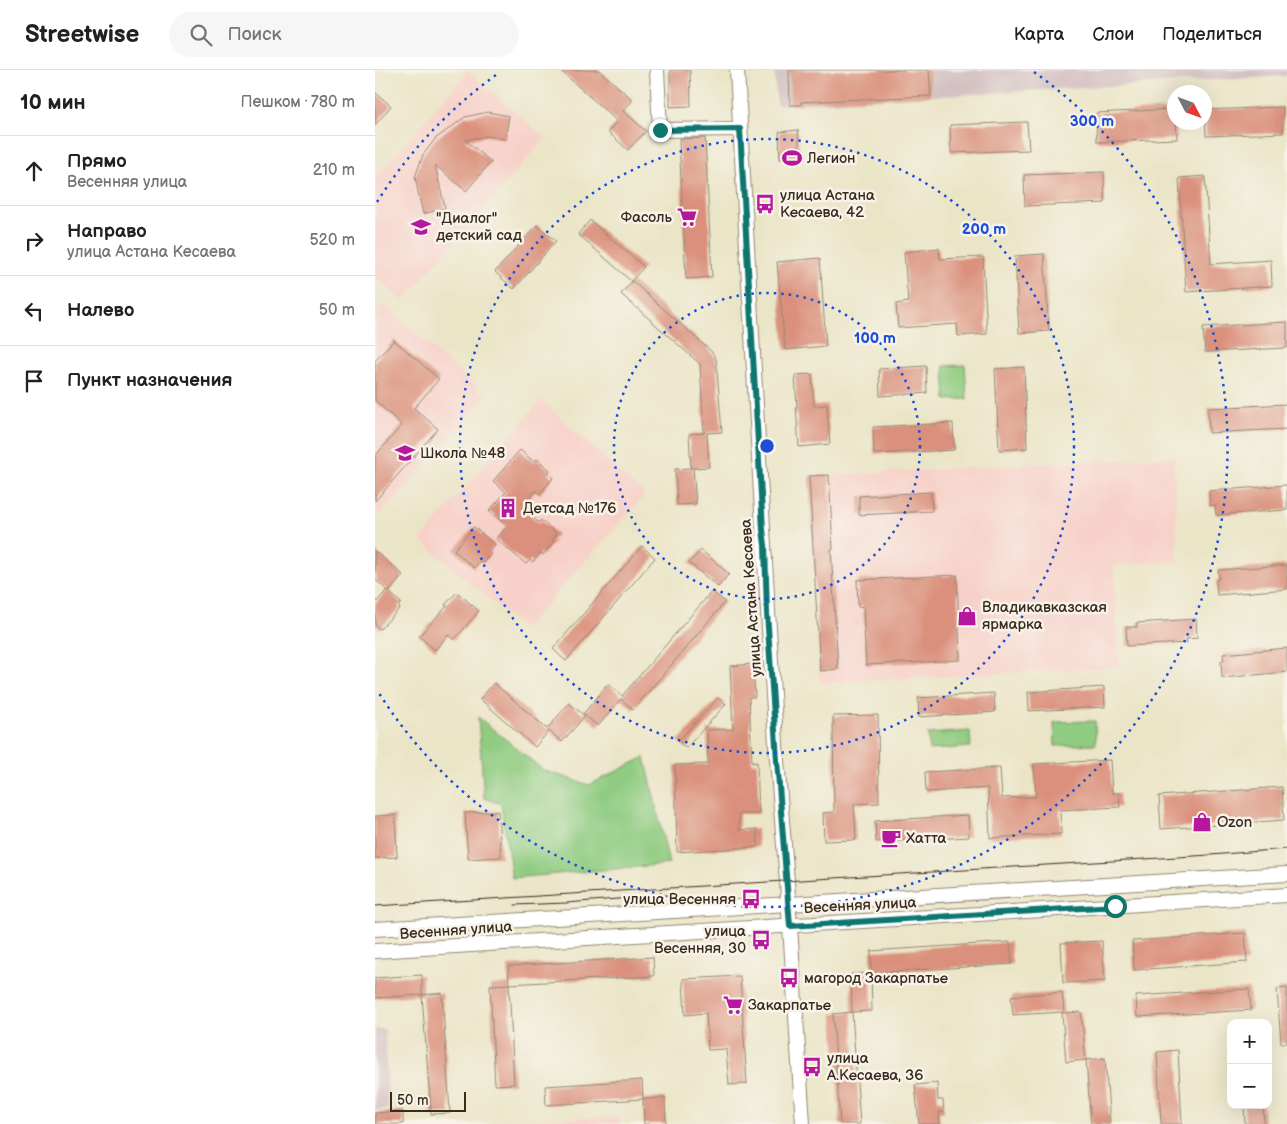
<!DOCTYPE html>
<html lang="ru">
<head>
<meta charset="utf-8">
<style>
	:root { --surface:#fff; --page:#f6f6f6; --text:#202124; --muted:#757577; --line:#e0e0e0 }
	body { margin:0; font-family:"Balsamiq Sans",sans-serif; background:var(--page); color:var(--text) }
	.controls { position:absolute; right:15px; bottom:15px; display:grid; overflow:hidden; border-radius:10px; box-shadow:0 5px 20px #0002 }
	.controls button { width:45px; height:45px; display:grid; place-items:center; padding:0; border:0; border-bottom:1px solid var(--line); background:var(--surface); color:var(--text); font:25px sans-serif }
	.compass { position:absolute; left:792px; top:15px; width:45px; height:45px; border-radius:50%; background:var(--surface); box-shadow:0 5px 20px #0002; rotate:131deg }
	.scale { position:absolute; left:15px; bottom:12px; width:76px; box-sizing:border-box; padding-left:5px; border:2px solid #3b2a1e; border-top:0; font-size:14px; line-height:18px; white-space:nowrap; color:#3b2a1e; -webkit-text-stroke:4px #f7f3e8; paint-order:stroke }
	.stop { position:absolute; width:15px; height:15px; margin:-11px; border:4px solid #0f766e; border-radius:50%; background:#fff }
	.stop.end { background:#0f766e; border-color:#fff; box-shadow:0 1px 5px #0008 }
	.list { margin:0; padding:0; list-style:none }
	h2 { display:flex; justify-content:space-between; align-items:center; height:65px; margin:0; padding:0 20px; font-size:21px }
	h2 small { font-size:16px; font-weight:400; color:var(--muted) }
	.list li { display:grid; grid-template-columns:32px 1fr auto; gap:15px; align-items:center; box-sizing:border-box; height:70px; padding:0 20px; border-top:1px solid var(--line) }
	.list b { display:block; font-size:19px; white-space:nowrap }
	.list p { margin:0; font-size:16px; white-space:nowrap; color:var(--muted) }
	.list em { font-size:16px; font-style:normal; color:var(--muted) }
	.icon { flex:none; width:28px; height:28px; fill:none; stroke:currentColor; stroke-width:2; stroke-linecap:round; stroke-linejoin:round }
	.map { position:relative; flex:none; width:912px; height:1054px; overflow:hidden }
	header { display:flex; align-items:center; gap:30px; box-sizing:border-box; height:70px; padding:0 25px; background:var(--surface); border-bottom:1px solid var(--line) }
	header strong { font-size:24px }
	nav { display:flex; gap:28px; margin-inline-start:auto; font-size:18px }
	.search { width:350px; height:45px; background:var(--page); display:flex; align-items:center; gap:12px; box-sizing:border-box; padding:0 18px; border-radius:28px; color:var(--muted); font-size:19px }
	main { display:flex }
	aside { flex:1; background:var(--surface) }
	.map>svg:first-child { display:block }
</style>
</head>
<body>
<header>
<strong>Streetwise</strong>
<div class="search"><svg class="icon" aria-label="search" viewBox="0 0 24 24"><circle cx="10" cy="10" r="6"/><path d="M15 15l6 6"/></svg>Поиск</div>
<nav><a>Карта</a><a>Слои</a><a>Поделиться</a></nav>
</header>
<main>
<aside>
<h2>10 мин<small>Пешком · 780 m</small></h2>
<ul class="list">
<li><svg class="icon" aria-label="ahead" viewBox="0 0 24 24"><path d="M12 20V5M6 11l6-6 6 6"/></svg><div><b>Прямо</b><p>Весенняя улица</p></div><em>210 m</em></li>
<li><svg class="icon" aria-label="right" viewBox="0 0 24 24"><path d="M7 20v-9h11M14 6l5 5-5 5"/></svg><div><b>Направо</b><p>улица Астана Кесаева</p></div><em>520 m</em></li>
<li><svg class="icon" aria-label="left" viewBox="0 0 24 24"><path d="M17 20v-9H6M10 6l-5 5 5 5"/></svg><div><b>Налево</b></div><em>50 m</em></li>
<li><svg class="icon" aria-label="arrive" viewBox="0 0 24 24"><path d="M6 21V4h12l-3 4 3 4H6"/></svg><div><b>Пункт назначения</b></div></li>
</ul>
</aside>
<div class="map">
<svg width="912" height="1054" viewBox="0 0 912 1054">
	<rect width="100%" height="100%" fill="#f7f3e8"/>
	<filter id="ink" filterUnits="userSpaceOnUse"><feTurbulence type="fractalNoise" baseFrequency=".02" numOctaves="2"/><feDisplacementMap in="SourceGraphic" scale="10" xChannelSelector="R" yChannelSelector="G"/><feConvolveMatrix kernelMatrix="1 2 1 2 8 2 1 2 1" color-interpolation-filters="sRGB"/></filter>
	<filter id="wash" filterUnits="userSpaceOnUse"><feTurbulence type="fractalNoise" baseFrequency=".0096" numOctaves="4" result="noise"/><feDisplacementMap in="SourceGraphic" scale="20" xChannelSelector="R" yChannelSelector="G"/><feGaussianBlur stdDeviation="1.12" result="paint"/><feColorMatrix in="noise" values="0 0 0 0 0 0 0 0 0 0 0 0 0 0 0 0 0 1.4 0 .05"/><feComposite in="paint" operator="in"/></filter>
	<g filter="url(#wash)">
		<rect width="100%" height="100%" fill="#ebe5c8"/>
		<g fill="#f7d1c9">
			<path d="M93 1 170 68 28 231 0 207V108Z"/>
			<path d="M8 234 111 326 5 445 0 440V243Z"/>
			<path d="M166 330 269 424 268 427 149 559 45 470Z"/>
			<path d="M799 387 803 491 739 495 744 597 445 613 434 406Z"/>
			<path d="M243 1046 244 1054H128V1052Z"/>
		</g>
		<g fill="#d2bfc1">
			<path d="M399 0H912V6L402 35Z"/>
			<path d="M0 959H10L13 1039 0 1040Z"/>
		</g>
		<g fill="#8fcc81" stroke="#657b50">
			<path d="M590 295 592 329 571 330 569 296Z"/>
			<path d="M103 647 168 700 214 715 270 687 294 794 137 808 126 734 109 728Z"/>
			<path d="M720 651 721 674 680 676 679 652Z"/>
			<path d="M595 661 596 677 554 680 553 664Z"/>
		</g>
		<g id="blocks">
			<g fill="#da907c">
				<path d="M185 0H224L258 30 248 41 271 61 253 80 233 62 242 51Z"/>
				<path d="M295 0H315L316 36 295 37Z"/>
				<path d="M414 0H554L556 26 426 32V35H415Z"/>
				<path d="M0 22 16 36 0 55Z"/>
				<path d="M908 37V63L831 66 830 40Z"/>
				<path d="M800 39V52H801L802 69 722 72 721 43Z"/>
				<path d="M113 42 134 46 130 69 112 66 90 70 116 92 91 121 60 95 70 138 48 144 40 107 48 85 60 69 90 47Z"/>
				<path d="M652 52 654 80 576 83 575 55Z"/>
				<path d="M423 60 425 88 405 89 404 62Z"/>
				<path d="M330 68 337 207 311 209 304 69Z"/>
				<path d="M729 102 730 133 650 136 649 105Z"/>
				<path d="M830 106 836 194 896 190 897 216 811 222 804 108Z"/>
				<path d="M215 150 269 197 256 211 203 164Z"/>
				<path d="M162 155 181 171 139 219 120 202Z"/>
				<path d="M564 178 565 189 608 187 612 264 583 266 582 254 523 258 521 234 533 232 529 182Z"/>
				<path d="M669 184 674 261 644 263 640 186Z"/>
				<path d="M445 188 451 276 410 280 402 192Z"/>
				<path d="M257 211 336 281 341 289 347 362 332 363 334 397 318 398 321 434 302 435 300 399 316 398 314 364 329 363 325 294 246 224Z"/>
				<path d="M912 252V278L830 282 828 257Z"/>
				<path d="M19 270 64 309 39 338 63 359 0 431V386L27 355 0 331V291Z"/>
				<path d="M551 296 552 323 505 326 504 299Z"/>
				<path d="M649 297 652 378 624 380 620 299Z"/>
				<path d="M437 304 439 336 452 335 455 374 424 377 421 337H422L420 305Z"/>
				<path d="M912 334V359L834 363 833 338Z"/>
				<path d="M578 353 579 380 499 384 498 357Z"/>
				<path d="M145 380 159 392 162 389 175 400 173 403 178 408 165 424 161 421 150 433 152 435 148 439 164 453 166 450 182 464 177 470 179 472 168 485 166 483 158 492 155 490 151 494 121 469 132 456 114 441 131 422 118 411Z"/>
				<path d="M454 405 458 479H456L463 599 445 601 434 406Z"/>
				<path d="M912 415V440L841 445 840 435 835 436 834 421Z"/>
				<path d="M556 422 557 441 484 445V426Z"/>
				<path d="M99 457 120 475 114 482 116 484 108 493 105 491 99 498 79 480Z"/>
				<path d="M267 476 280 488 191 591 178 579Z"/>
				<path d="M326 480 354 504 343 517 314 493Z"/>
				<path d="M0 481 28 505 14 522 0 509Z"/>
				<path d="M912 495V519L842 525 841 510 844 509 843 500Z"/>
				<path d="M582 505 585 590 491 595 488 536 483 537 482 510Z"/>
				<path d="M12 520 26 533 23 536 25 538 5 559 0 555V534Z"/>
				<path d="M337 521 350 532 258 640 246 629 223 656 208 644 233 614 247 626Z"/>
				<path d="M82 522 104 541 79 570 73 565 60 580 44 566 72 536 70 535Z"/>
				<path d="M821 549 822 568 811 569 812 573 752 576 751 557H762L761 553Z"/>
				<path d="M912 578V602L847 608 846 591H849L848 584Z"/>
				<path d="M378 594 380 627H374L377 693 382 692 384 744H364V760L382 759 383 777 302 782 300 695 333 694 332 660 358 659 355 596Z"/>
				<path d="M119 613 172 659 194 633 210 646 187 672 174 661 160 677 105 629Z"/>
				<path d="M729 617 730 637 654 641 653 622Z"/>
				<path d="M619 623 620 642 544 647 543 628Z"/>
				<path d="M343 628 351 634 311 678 303 671Z"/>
				<path d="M503 645 504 733 479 734 481 770 449 771 448 743 459 742 458 646Z"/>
				<path d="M735 690 737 723H744L745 737 685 740 686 764 615 768 613 718 551 722 550 702 625 698 627 728 661 727 659 694Z"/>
				<path d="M907 717 909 750 786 759 784 726Z"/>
				<path d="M123 741 126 787 93 789 90 743Z"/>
				<path d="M20 745 22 787 0 788V746Z"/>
				<path d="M593 745 594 767 501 772 500 751Z"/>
				<path d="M870 863 872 892 759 900 757 871Z"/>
				<path d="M727 871 730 911 688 913 686 873Z"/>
				<path d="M635 872 637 894 496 903V881Z"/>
				<path d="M278 887 279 906 134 914 133 896Z"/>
				<path d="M496 903 497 941 477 942 476 904Z"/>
				<path d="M47 905V925L0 928V908Z"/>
				<path d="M365 906 372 1014 354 1015 351 979 333 980 331 943 310 945 308 909Z"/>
				<path d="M134 914 139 1014 120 1015 115 915Z"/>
				<path d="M912 918V973H906L902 919Z"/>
				<path d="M874 919 876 940 762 947 761 926Z"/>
				<path d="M687 922 689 942 638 945 636 926Z"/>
				<path d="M67 923 75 1043 56 1044 47 925Z"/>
				<path d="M477 942 485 1054H465L458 944Z"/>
				<path d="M706 942 711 990 691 992 687 943Z"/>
				<path d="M803 980 807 1054H786L782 982Z"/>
				<path d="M730 988 735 1054H716L711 990Z"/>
				<path d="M267 1010 268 1029 171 1035 170 1016Z"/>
				<path d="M562 1013 563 1030H568L569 1042H564L565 1054H544L540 1015Z"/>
				<path d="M290 1028 291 1054H269L268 1029Z"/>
				<path d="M869 1035H888L889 1054H870Z"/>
				<path d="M28 1041V1054H0V1043Z"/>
			</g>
		</g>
	</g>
	<g filter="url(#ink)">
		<use href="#blocks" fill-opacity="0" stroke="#938873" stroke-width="1"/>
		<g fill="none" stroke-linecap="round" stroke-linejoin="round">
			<defs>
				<g id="minor">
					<path d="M282 0 285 60 365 59"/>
					<path d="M362 0 388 459 402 690 412 811 428 1054"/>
					<path d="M0 859 912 804"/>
					<path d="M0 881 912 825"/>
				</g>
			</defs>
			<use href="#minor" stroke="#938873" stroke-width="16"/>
			<use href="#minor" stroke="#fff" stroke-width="14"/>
			<g stroke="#3b2a1e" stroke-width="1">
				<path d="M140 835 191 833 294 825"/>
				<path d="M0 836 835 785 912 779"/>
			</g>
		</g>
	</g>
	<g fill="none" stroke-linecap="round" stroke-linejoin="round" filter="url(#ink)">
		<path stroke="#0f766e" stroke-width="6" d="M285 60 365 59 388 460 390 475 392 543 402 690 415 856 740 836"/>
	</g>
	<g fill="none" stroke="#1d4ed8" stroke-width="2.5" stroke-dasharray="2.5 5">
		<circle cx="392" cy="376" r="153"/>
		<circle cx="392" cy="376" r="307"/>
		<path d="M2 132A460 460 0 0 1 125 2M659 2A460 460 0 1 1 2 620"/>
	</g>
	<defs>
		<symbol id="stadium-bare" viewBox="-9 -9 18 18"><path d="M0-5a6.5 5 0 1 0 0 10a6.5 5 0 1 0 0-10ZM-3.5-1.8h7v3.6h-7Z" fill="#b5179e" stroke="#f7f3e8" stroke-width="2.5" paint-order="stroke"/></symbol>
		<symbol id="bus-bare" viewBox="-9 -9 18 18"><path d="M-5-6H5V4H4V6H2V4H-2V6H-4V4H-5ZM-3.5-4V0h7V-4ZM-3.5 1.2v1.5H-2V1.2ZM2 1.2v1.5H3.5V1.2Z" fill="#b5179e" stroke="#f7f3e8" stroke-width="2.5" paint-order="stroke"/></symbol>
		<symbol id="supermarket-bare" viewBox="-9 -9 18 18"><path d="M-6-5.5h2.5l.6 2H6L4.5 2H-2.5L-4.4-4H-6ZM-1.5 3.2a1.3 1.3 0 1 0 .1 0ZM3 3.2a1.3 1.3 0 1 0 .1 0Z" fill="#b5179e" stroke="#f7f3e8" stroke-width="2.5" paint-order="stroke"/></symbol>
		<symbol id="school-bare" viewBox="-9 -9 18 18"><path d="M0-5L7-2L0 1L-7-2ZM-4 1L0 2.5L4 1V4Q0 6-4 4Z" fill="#b5179e" stroke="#f7f3e8" stroke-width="2.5" paint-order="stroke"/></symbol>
		<symbol id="building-bare" viewBox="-9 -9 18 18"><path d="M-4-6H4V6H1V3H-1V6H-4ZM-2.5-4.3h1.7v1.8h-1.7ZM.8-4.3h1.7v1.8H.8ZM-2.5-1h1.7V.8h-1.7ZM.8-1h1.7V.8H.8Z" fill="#b5179e" stroke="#f7f3e8" stroke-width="2.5" paint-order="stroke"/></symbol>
		<symbol id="shop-bare" viewBox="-9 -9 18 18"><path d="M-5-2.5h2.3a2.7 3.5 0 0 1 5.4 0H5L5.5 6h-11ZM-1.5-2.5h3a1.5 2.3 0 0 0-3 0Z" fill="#b5179e" stroke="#f7f3e8" stroke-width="2.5" paint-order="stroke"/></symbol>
		<symbol id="cafe-bare" viewBox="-9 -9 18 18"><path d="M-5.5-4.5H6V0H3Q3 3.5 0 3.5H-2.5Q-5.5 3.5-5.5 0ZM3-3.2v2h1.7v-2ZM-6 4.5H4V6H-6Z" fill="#b5179e" stroke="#f7f3e8" stroke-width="2.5" paint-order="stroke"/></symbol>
	</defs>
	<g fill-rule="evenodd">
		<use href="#stadium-bare" x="403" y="74" width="28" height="28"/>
		<use href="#bus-bare" x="376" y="120" width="28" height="28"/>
		<use href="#supermarket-bare" x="298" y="133" width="28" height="28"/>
		<use href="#school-bare" x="32" y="143" width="28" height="28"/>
		<use href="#school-bare" x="16" y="369" width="28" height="28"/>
		<use href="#building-bare" x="119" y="424" width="28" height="28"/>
		<use href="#shop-bare" x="578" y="532" width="28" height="28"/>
		<use href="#shop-bare" x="813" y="738" width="28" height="28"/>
		<use href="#cafe-bare" x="502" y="754" width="28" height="28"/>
		<use href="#bus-bare" x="362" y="815" width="28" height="28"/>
		<use href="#bus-bare" x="372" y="856" width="28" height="28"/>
		<use href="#bus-bare" x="400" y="894" width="28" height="28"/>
		<use href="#supermarket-bare" x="344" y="921" width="28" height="28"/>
		<use href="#bus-bare" x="423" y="983" width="28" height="28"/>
	</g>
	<g text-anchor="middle" stroke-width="5" stroke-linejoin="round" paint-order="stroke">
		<g font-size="15" fill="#3b2a1e" stroke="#f7f3e8" text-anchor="start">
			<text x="432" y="93">Легион</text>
			<text x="405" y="130">улица Астана<tspan x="405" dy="17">Кесаева, 42</tspan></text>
			<text x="297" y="152" text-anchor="end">Фасоль</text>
			<text x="61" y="153">"Диалог"<tspan x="61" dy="17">детский сад</tspan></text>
			<text x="45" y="388">Школа №48</text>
			<text x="148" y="443">Детсад №176</text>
			<text x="607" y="542">Владикавказская<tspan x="607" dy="17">ярмарка</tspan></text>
			<text x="842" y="757">Ozon</text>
			<text x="531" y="773">Хатта</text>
			<text x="361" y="834" text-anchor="end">улица Весенняя</text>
			<text x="371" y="866" text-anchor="end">улица<tspan x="371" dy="17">Весенняя, 30</tspan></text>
			<text x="429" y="913">магород Закарпатье</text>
			<text x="373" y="940">Закарпатье</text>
			<text x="452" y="993">улица<tspan x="452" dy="17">А.Кесаева, 36</tspan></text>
		</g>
		<g font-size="15" fill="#3b2a1e" stroke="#f7f3e8">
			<text transform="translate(376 528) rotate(-94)" y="5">улица Астана Кесаева</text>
			<text transform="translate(485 835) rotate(-3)" y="5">Весенняя улица</text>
			<text transform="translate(81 860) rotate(-4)" y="5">Весенняя улица</text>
		</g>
	</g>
	<circle cx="392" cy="376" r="8" fill="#1d4ed8" stroke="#f7f3e8" stroke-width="2.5"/>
	<g font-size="15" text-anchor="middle" font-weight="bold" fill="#1d4ed8" stroke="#f7f3e8" stroke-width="5" stroke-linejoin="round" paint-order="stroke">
		<text x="717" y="56">300 m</text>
		<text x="609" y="164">200 m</text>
		<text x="500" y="273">100 m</text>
	</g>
</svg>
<div class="controls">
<button>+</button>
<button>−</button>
</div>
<svg class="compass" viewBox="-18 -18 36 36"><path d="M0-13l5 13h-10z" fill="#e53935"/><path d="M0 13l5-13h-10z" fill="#757577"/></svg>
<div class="scale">50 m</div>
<div class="stop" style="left:740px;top:836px"></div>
<div class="stop end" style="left:285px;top:60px"></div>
</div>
</main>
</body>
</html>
